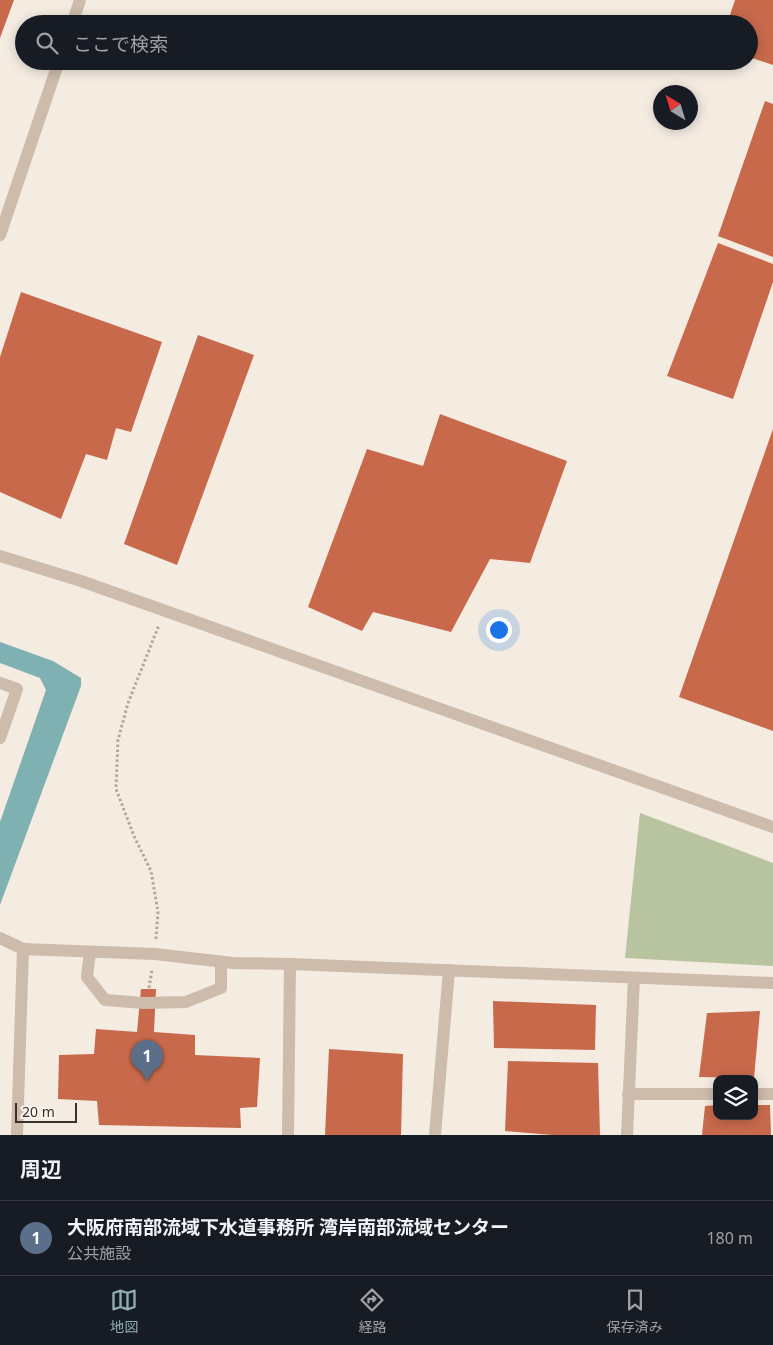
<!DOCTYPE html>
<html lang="ja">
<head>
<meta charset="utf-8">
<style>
	:root { --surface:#171b24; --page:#20242c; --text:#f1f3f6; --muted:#9ea1a6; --line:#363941; --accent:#92aeb2 }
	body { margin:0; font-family:"Noto Sans","Noto Sans JP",sans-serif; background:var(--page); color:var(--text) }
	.controls { position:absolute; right:15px; bottom:15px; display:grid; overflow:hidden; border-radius:10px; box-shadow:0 2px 12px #0003 }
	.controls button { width:45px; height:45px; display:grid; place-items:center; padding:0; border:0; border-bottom:1px solid var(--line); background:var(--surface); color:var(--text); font:25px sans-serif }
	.compass { position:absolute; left:653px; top:85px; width:45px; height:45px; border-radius:50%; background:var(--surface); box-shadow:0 2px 12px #0003; rotate:322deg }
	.scale { position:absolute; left:15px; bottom:12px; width:62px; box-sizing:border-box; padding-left:5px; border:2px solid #3b302b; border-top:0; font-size:14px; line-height:18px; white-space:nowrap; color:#3b302b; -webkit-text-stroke:4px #fbf5ee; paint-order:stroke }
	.you { position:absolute; left:498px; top:629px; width:18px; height:18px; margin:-12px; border:4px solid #fff; border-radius:50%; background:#1a73e8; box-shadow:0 0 0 8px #1a73e833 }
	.badge { display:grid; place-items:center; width:32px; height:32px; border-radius:50%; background:var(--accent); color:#fff; font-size:16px; font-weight:700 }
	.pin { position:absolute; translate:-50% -41px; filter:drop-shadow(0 1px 2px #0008) }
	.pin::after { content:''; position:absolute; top:26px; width:18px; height:15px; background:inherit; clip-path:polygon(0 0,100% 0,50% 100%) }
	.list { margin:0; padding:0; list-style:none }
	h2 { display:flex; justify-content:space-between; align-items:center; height:65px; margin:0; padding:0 20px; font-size:21px }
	h2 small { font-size:16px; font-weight:400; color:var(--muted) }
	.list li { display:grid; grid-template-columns:32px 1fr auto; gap:15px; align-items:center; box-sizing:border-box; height:75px; padding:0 20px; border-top:1px solid var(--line) }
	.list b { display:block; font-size:19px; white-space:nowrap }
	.list p { margin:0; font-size:16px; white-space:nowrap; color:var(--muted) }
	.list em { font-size:16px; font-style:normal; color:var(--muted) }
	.icon { flex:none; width:28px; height:28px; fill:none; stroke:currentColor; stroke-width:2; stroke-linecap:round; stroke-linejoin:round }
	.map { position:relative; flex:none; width:773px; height:1135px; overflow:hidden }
	.search { position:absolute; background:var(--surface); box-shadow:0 2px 12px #0003; left:15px; right:15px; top:15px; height:55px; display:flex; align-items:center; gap:12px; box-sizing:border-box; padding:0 18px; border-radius:28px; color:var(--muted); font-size:19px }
	.sheet { height:140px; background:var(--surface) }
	nav { display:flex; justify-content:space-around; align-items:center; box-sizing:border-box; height:70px; border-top:1px solid var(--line); background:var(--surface); font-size:14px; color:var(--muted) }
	nav a { display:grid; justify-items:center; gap:2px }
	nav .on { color:var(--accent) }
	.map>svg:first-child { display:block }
</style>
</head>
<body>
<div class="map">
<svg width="773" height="1135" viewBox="0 0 773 1135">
	<rect width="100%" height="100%" fill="#f4ebe1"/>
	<path fill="#b8c4a0" d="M640 813 773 863V966L625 958Z"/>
	<path fill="#7fb0b2" d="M0 642 53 661 81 678V686L0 905V822L46 690 40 678 0 663Z"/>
	<g fill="#c8694b">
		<path d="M0 0H14L0 38Z"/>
		<path d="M735 0H773V65L749 57V24H727Z"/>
		<path d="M765 101 773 104V257L718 236Z"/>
		<path d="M718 243 773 264V282L733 399 667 376Z"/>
		<path d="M21 292 162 342 131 432 116 428 107 460 86 454 61 519 0 492V357Z"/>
		<path d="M198 335 254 355 177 565 124 544Z"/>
		<path d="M440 414 567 461 530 563 490 559 451 632 373 612 362 631 308 607 367 449 423 466Z"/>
		<path d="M773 429V731L679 697Z"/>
		<path d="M141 989H156L154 1032 195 1035V1055L260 1058 257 1107 240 1108 241 1128 99 1125 97 1101 58 1099 59 1055 94 1054 96 1029 137 1032Z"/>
		<path d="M493 1001 596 1005 595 1050 494 1048Z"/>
		<path d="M760 1011 754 1078 699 1077 707 1013Z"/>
		<path d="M329 1049 403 1054 401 1135H325Z"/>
		<path d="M508 1061 598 1063 600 1135H552L505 1131Z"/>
		<path d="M717 1105V1116H754V1105H770L771 1135H702L705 1106Z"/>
	</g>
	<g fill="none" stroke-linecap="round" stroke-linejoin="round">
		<g stroke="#b9a596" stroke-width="3" stroke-dasharray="2.5 2.5" stroke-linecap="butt">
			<path d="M156 939 158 912 151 871 134 836 116 789 118 740 128 703 159 625"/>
			<path d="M149 988 152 970"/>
		</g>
		<g stroke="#cdbbac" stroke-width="12">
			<path d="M72 24 80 0"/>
			<path d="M0 235 59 61"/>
			<path d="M0 556 81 581 773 827"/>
			<path d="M0 683 17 689 0 738"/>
			<path d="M0 938 23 949 17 1135"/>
			<path d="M23 949 155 954 233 963 290 964"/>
			<path d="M90 952 87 977 105 1000 144 1003 186 1002 221 988V962"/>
			<path d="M628 1094H717"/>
			<path d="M754 1094H773"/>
			<path d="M288 1135 290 964 773 983"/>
			<path d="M435 1135 449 970"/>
			<path d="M627 1135 634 978"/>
		</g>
	</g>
</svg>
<div class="controls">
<button><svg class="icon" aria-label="layers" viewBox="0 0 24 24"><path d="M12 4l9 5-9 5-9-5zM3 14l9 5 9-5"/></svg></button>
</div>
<svg class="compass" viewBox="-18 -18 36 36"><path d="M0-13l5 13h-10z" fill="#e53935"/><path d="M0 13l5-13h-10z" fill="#9ea1a6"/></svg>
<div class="scale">20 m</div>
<div class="you"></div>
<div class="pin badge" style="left:147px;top:1081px;background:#5c6f8a">1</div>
<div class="search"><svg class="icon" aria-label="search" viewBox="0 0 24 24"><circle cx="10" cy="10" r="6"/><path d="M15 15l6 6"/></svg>ここで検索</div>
</div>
<section class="sheet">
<h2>周辺<small></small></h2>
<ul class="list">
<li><span class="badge" style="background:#5c6f8a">1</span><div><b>大阪府南部流域下水道事務所 湾岸南部流域センター</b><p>公共施設</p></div><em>180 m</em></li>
</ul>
</section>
<nav>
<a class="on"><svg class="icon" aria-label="map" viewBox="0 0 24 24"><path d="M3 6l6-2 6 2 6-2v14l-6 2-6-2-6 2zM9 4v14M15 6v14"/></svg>地図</a>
<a><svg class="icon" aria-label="directions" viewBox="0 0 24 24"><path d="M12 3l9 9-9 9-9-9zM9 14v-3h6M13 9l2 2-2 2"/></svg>経路</a>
<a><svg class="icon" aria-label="saved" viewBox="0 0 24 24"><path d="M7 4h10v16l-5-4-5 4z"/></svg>保存済み</a>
</nav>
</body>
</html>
